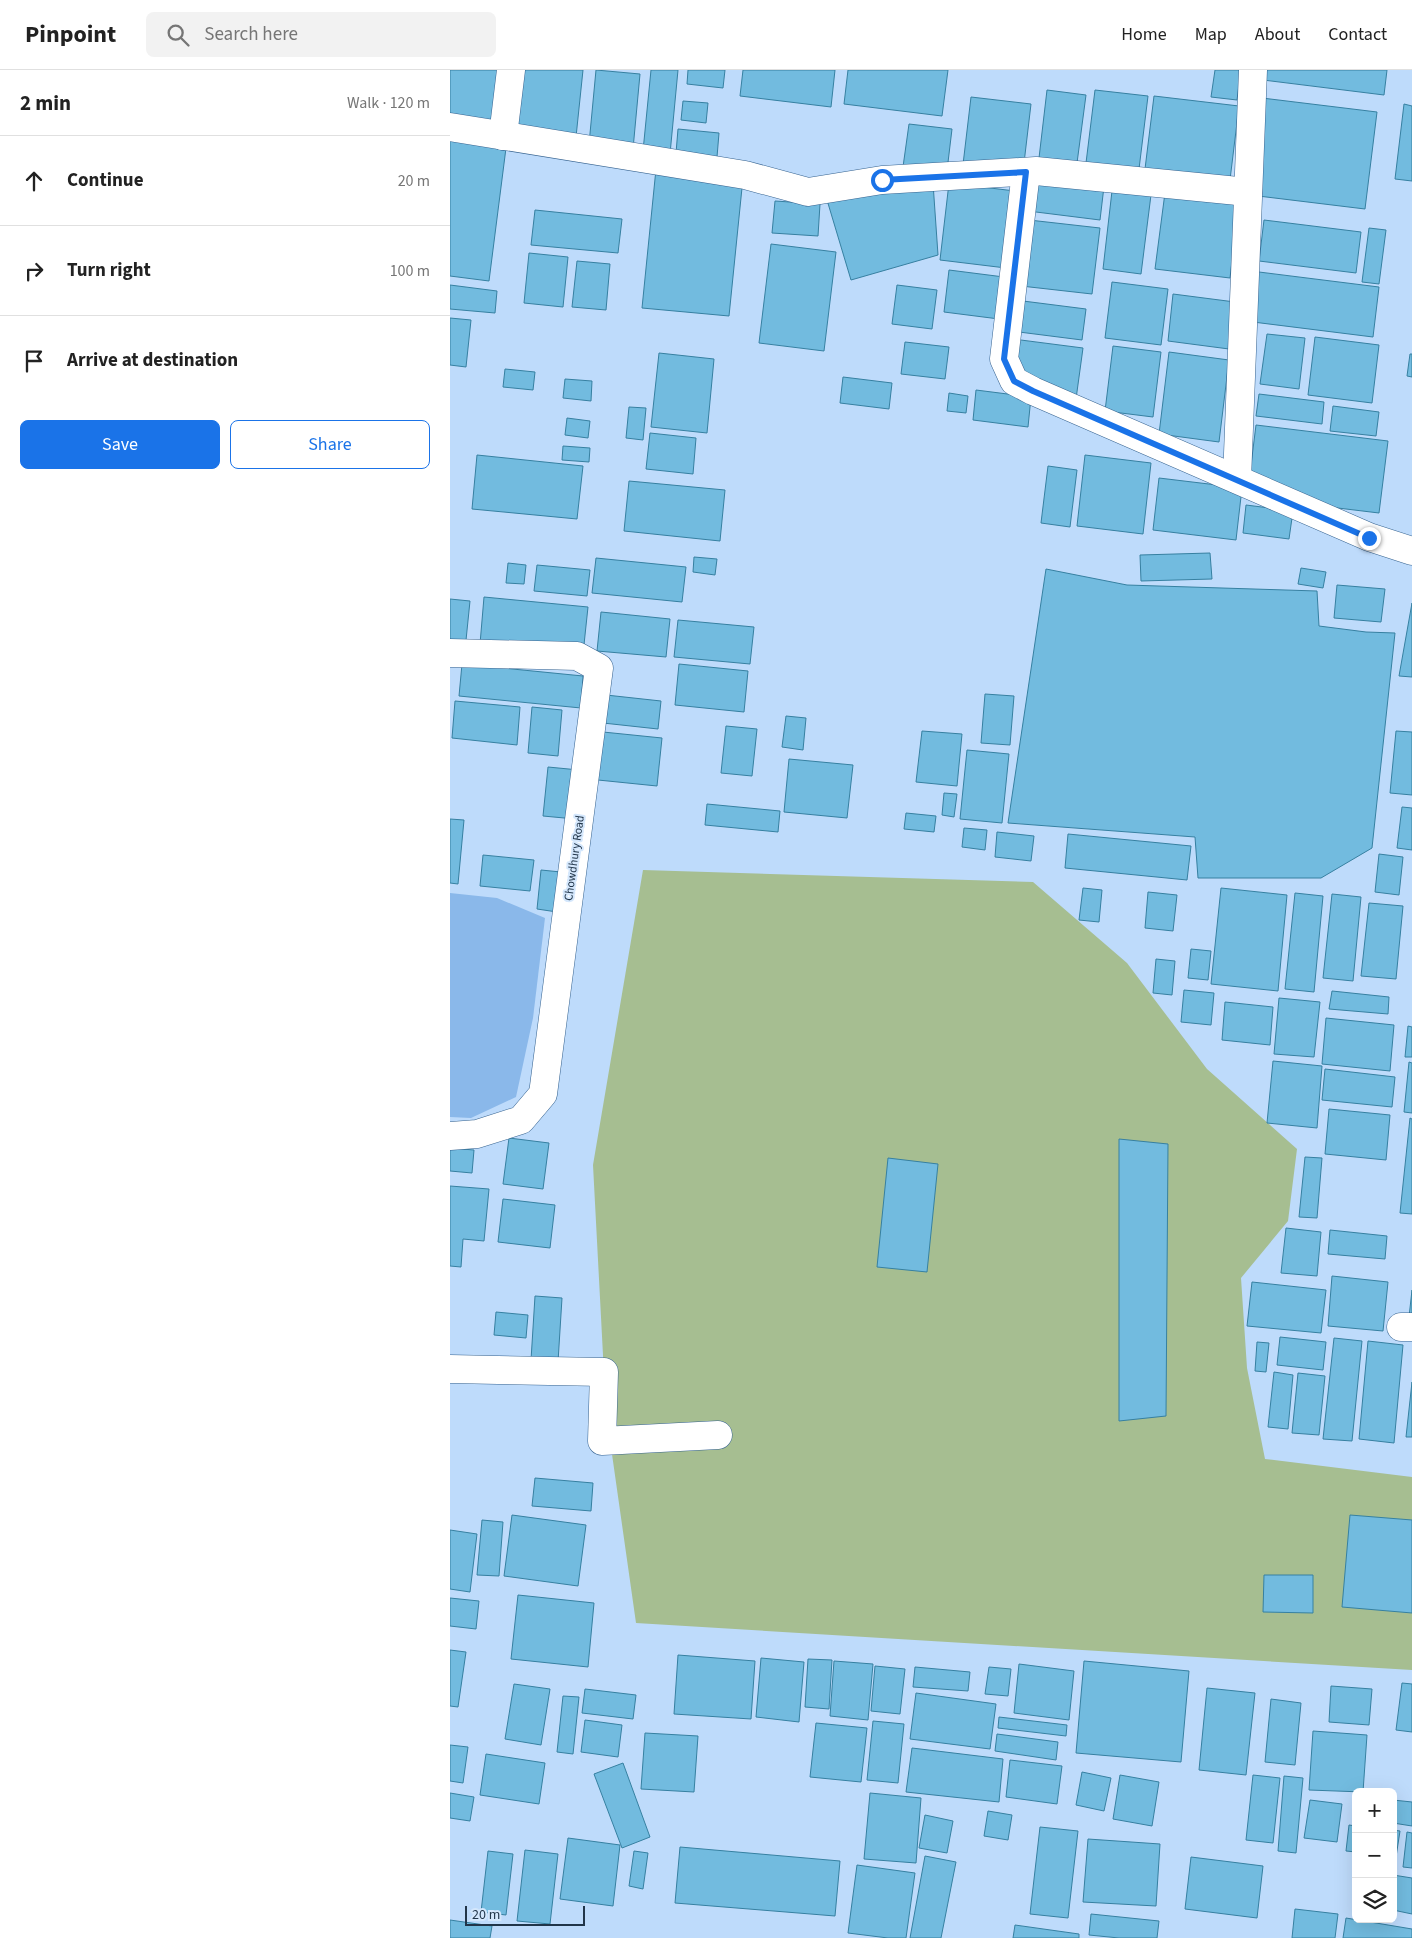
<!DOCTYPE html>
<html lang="en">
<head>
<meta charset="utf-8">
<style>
	:root { --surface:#fff; --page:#f2f2f2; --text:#222; --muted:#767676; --line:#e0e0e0; --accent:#1a73e8 }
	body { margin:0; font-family:"Source Sans 3",sans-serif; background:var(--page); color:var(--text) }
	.controls { position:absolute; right:15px; bottom:15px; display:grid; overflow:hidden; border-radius:8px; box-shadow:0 5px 20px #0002 }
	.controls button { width:45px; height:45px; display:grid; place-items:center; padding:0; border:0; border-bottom:1px solid var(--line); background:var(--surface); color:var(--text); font:25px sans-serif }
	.scale { position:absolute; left:15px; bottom:12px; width:120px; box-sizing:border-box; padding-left:5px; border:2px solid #213549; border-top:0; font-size:14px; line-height:18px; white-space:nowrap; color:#213549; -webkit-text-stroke:4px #d4e7fc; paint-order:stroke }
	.stop { position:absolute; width:15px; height:15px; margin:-11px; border:4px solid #1a73e8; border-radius:50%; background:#fff }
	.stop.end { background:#1a73e8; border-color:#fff; box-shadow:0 1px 5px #0008 }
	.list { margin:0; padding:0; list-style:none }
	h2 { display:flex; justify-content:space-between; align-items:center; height:65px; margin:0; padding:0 20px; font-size:21px }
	h2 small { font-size:16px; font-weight:400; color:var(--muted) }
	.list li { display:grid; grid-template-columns:32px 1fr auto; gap:15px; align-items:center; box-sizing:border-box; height:90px; padding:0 20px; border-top:1px solid var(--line) }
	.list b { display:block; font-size:19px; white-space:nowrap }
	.list em { font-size:16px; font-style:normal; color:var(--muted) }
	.actions { display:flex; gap:10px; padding:15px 20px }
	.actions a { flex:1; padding:11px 0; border:1px solid var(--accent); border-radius:8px; text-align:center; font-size:18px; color:var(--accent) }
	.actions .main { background:var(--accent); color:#fff }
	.icon { flex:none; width:28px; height:28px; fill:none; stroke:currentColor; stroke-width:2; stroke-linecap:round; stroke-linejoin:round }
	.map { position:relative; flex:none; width:962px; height:1868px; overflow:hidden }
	header { display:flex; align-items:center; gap:30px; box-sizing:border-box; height:70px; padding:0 25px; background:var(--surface); border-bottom:1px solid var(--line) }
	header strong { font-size:24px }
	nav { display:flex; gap:28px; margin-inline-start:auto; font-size:18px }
	.search { width:350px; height:45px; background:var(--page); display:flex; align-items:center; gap:12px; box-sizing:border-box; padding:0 18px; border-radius:8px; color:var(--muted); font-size:19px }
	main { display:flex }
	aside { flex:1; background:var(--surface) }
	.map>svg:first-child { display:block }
</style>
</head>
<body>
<header>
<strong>Pinpoint</strong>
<div class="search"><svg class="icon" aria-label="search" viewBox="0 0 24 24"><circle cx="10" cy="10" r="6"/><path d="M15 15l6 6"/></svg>Search here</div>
<nav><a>Home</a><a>Map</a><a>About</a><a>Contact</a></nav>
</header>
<main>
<aside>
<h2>2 min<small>Walk · 120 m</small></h2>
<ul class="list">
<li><svg class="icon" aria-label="ahead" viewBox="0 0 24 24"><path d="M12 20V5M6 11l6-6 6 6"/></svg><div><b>Continue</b></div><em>20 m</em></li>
<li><svg class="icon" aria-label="right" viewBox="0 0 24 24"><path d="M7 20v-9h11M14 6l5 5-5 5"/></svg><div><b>Turn right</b></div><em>100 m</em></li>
<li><svg class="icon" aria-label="arrive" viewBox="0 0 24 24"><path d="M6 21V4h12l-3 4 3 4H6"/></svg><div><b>Arrive at destination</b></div></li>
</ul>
<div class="actions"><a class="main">Save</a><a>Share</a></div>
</aside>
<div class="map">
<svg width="962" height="1868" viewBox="0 0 962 1868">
	<rect width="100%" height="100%" fill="#bedbfb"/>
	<path fill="#a6be91" d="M193 800 583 812 677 893 757 999 847 1079 838 1151 791 1208 797 1298 815 1389 962 1407V1600L186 1553 156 1342 143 1095Z"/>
	<path fill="#8ab8ea" d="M0 823 47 828 95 848 83 948 66 1027 21 1048 0 1047Z"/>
	<g fill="#72bbdf" stroke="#3680a1">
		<path d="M0 0H51L45 51 0 45Z"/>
		<path d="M69 0H133L126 67 63 61Z"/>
		<path d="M146 0 190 4 183 79 139 74Z"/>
		<path d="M201 0H228L220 84 193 81Z"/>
		<path d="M238 0H275L273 18 237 14Z"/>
		<path d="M293 0H385L381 37 290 26Z"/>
		<path d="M398 0H498L492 46 394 34Z"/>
		<path d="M765 0H791L787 30 761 27Z"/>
		<path d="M806 0H937L934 25 805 9Z"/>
		<path d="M597 20 636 25 627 93 589 88Z"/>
		<path d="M645 20 698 26 688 107 635 101Z"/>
		<path d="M704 26 789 36 779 118 694 107Z"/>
		<path d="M521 27 581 34 572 110 512 103Z"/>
		<path d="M812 28 927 42 915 139 800 125Z"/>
		<path d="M233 31 258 33 256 53 231 50Z"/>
		<path d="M954 34 962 36V111L945 109Z"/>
		<path d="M459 54 502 59 496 109 452 104Z"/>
		<path d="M228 59 269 63 267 87 226 83Z"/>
		<path d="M0 70 56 78 39 211 0 206Z"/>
		<path d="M206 99 293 108 279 246 192 238Z"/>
		<path d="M583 100 655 108 650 150 578 141Z"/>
		<path d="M483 113 488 185 401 210 377 130Z"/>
		<path d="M499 113 565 121 556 198 490 190Z"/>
		<path d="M716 115 790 124 780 208 705 199Z"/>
		<path d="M662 121 701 125 691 204 653 199Z"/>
		<path d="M325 131 370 134 368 166 322 163Z"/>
		<path d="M85 140 172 149 168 183 81 175Z"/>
		<path d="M579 150 650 158 642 224 571 216Z"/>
		<path d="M814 150 911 162 906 203 809 191Z"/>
		<path d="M919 158 936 160 929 214 912 212Z"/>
		<path d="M321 174 386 182 374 281 309 273Z"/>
		<path d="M79 183 118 187 113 237 74 233Z"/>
		<path d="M127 191 160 194 156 240 122 237Z"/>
		<path d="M499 200 554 207 549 249 494 242Z"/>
		<path d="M801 201 929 217 923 267 795 251Z"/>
		<path d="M662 212 718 219 711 275 655 268Z"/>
		<path d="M0 215 47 221 45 243 0 239Z"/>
		<path d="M447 215 487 220 482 259 442 254Z"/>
		<path d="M723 224 785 232 779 279 718 271Z"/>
		<path d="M573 231 636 239 632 270 569 262Z"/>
		<path d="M0 248 21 250 16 297 0 295Z"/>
		<path d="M817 264 855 268 849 319 810 314Z"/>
		<path d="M865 267 929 275 922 333 858 325Z"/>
		<path d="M563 269 633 278 626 329 557 320Z"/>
		<path d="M455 272 499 277 495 309 451 304Z"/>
		<path d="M663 276 711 282 703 347 655 341Z"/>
		<path d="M719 282 779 290 769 372 709 364Z"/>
		<path d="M209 283 264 289 257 363 201 357Z"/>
		<path d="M960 284H962V307L957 306Z"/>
		<path d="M55 299 85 302 83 320 53 317Z"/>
		<path d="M393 307 442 313 439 339 390 333Z"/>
		<path d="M115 309 142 311 141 331 113 328Z"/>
		<path d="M526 320 581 327 578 357 523 350Z"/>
		<path d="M499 323 518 326 516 343 497 341Z"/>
		<path d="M809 324 874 332 872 354 806 346Z"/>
		<path d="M883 336 929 342 926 366 880 361Z"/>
		<path d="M179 337 196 338 193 370 176 368Z"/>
		<path d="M117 348 140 351 138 368 115 365Z"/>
		<path d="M806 355 938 371 929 443 797 427Z"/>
		<path d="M200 363 246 368 243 404 196 399Z"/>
		<path d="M113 376 140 378 139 392 112 390Z"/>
		<path d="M27 385 133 396 127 449 22 439Z"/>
		<path d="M635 385 701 393 693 464 627 456Z"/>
		<path d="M598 396 627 400 620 457 591 453Z"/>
		<path d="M709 408 792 418 786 470 703 460Z"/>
		<path d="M179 411 275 420 270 471 174 461Z"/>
		<path d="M796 435 843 441 839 469 793 463Z"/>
		<path d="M760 483 762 509 691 511 690 485Z"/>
		<path d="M244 487 267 489 265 505 243 502Z"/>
		<path d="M146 488 236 497 232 532 142 523Z"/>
		<path d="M58 493 76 495 74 514 56 513Z"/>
		<path d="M87 495 140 500 137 526 84 521Z"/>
		<path d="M851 498 876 502 873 518 848 514Z"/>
		<path d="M596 499 677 515 867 521 869 556 916 562 945 563 922 778 871 808H748L745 767 558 753Z"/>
		<path d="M887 515 935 519 931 552 884 548Z"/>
		<path d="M34 527 138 537 133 584 30 574Z"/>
		<path d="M0 529 20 531 15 580 0 578Z"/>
		<path d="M962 533V607L949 606Z"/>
		<path d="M151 542 220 549 216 587 147 581Z"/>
		<path d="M228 550 304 557 300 594 224 587Z"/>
		<path d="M12 594 133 606 131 638 9 626Z"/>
		<path d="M229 594 298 601 294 642 225 635Z"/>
		<path d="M535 624 564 626 560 675 531 673Z"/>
		<path d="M156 625 211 631 208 659 153 653Z"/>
		<path d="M5 631 70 637 67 675 2 668Z"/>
		<path d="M82 637 112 640 108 686 78 683Z"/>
		<path d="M336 646 356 648 353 680 332 677Z"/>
		<path d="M276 656 307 659 302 706 271 703Z"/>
		<path d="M472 661 512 664 507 716 466 712Z"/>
		<path d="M946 661 962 662V725L940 723Z"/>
		<path d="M153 662 212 668 207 716 148 710Z"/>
		<path d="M517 680 559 684 552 753 510 749Z"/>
		<path d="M339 689 403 695 397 748 334 742Z"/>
		<path d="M98 697 129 700 125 749 93 746Z"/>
		<path d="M494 723 507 724 504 747 492 745Z"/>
		<path d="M257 734 330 741 328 762 255 755Z"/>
		<path d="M952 737 962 738V780L947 778Z"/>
		<path d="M456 743 486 746 484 762 454 759Z"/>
		<path d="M0 749 14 750 8 814 0 813Z"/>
		<path d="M514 758 537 760 535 780 512 777Z"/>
		<path d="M547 762 584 766 581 791 545 787Z"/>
		<path d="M618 764 741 776 737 810 615 798Z"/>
		<path d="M929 784 953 787 949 825 925 822Z"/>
		<path d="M33 785 84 790 80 821 30 816Z"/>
		<path d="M91 800 111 802 107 842 87 839Z"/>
		<path d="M633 818 652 820 649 852 629 850Z"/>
		<path d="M771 818 837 825 828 921 761 914Z"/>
		<path d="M698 822 727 825 723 861 695 858Z"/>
		<path d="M845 823 873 826 864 922 835 919Z"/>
		<path d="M882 824 911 827 903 911 873 908Z"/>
		<path d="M919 833 953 836 946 909 911 906Z"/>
		<path d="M741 879 761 881 758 910 738 908Z"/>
		<path d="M706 889 725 891 722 925 703 923Z"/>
		<path d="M734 920 764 923 761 955 731 952Z"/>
		<path d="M882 921 939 927 938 944 879 939Z"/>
		<path d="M829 928 870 932 864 987 824 984Z"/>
		<path d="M775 932 823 937 820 975 772 970Z"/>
		<path d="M876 948 944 955 940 1001 872 994Z"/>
		<path d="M958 956 962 957V987H955Z"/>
		<path d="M823 991 872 996 867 1058 817 1053Z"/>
		<path d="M959 992 962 993V1043L954 1042Z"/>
		<path d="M875 999 945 1007 942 1037 872 1030Z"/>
		<path d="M879 1039 940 1045 936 1090 875 1084Z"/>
		<path d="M960 1048 962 1049V1144L950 1143Z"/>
		<path d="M59 1068 99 1073 93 1119 53 1114Z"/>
		<path d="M669 1069 718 1074 716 1346 669 1351Z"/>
		<path d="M0 1078 24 1080 22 1103 0 1101Z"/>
		<path d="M855 1087 872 1088 867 1148 849 1147Z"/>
		<path d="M438 1088 488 1094 477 1202 427 1197Z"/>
		<path d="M0 1116 39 1119 34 1171 13 1169 11 1197 0 1196Z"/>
		<path d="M53 1129 105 1135 100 1178 48 1172Z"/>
		<path d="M836 1158 871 1162 867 1206 831 1203Z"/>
		<path d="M880 1160 937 1166 935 1189 878 1184Z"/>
		<path d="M882 1206 938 1212 933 1261 878 1256Z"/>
		<path d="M802 1212 876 1220 871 1263 797 1256Z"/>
		<path d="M962 1220V1247H959Z"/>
		<path d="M85 1226 112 1228 108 1292 81 1290Z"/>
		<path d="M46 1242 78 1245 76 1268 44 1265Z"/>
		<path d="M830 1267 876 1272 873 1300 827 1295Z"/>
		<path d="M884 1268 912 1271 902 1371 873 1369Z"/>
		<path d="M918 1271 953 1275 944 1373 909 1369Z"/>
		<path d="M807 1272 819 1273 816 1302 805 1301Z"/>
		<path d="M824 1302 843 1305 838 1359 818 1357Z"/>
		<path d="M848 1303 875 1306 869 1365 842 1363Z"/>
		<path d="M962 1312V1367H956Z"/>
		<path d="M85 1408 143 1413 141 1441 82 1436Z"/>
		<path d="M62 1445 136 1455 128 1516 54 1506Z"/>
		<path d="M900 1445 962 1450V1543L892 1537Z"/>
		<path d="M32 1450 53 1452 49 1506 27 1505Z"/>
		<path d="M0 1460 27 1464 20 1522 0 1519Z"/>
		<path d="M814 1505H863V1543L813 1542Z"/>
		<path d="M68 1525 144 1533 138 1597 61 1589Z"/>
		<path d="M0 1528 29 1531 26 1559 0 1556Z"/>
		<path d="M0 1580 16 1582 8 1637 0 1636Z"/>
		<path d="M228 1585 305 1591 301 1649 224 1644Z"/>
		<path d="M311 1588 354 1592 349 1652 306 1647Z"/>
		<path d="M358 1589 382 1590 379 1639 355 1637Z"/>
		<path d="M384 1591 423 1594 418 1650 380 1646Z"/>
		<path d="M634 1591 739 1601 731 1692 626 1683Z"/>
		<path d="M569 1594 624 1601 619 1650 564 1643Z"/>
		<path d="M425 1596 455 1599 450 1644 421 1641Z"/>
		<path d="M465 1597 520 1602 518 1621 463 1617Z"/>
		<path d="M539 1597 561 1599 558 1626 535 1624Z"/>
		<path d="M952 1613 962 1614V1662L946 1660Z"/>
		<path d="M64 1614 100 1619 91 1675 55 1669Z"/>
		<path d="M881 1616 922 1619 919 1655 879 1652Z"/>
		<path d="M757 1618 805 1623 796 1705 749 1700Z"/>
		<path d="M135 1619 186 1625 183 1649 132 1643Z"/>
		<path d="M466 1623 546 1634 540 1679 460 1669Z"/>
		<path d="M113 1626 129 1627 123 1684 107 1682Z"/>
		<path d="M821 1629 851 1633 845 1695 815 1692Z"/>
		<path d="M549 1647 617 1655 616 1666 548 1658Z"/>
		<path d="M135 1650 172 1655 168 1687 131 1682Z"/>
		<path d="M423 1651 454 1654 448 1713 417 1710Z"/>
		<path d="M366 1653 417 1658 411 1712 360 1707Z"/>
		<path d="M863 1661 917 1665 913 1722 859 1720Z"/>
		<path d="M195 1663 248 1666 244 1722 191 1719Z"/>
		<path d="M547 1664 608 1672 606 1690 545 1681Z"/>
		<path d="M0 1675 18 1677 13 1713 0 1711Z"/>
		<path d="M462 1678 553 1689 549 1732 456 1722Z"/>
		<path d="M36 1684 95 1693 89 1734 30 1725Z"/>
		<path d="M560 1690 612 1696 607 1734 556 1727Z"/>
		<path d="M173 1693 200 1767 172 1778 144 1704Z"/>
		<path d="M632 1702 661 1708 654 1741 626 1735Z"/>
		<path d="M670 1705 709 1712 702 1756 663 1749Z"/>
		<path d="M803 1705 830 1708 823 1773 796 1770Z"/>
		<path d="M834 1706 853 1708 846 1783 828 1781Z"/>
		<path d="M0 1723 24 1727 20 1751 0 1748Z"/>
		<path d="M420 1723 471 1728 466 1793 414 1789Z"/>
		<path d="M860 1730 892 1734 887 1772 854 1768Z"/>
		<path d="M943 1730 962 1732V1756L943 1753Z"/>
		<path d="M538 1741 562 1745 558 1770 534 1766Z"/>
		<path d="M475 1745 503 1751 497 1783 469 1778Z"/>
		<path d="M899 1755 906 1756V1782L896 1781Z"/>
		<path d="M590 1757 628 1761 618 1848 580 1844Z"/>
		<path d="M943 1760 950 1761 946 1787H943Z"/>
		<path d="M957 1762 962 1763V1798L953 1797Z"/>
		<path d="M118 1768 170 1775 163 1836 110 1829Z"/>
		<path d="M638 1769 710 1774 706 1836 633 1832Z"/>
		<path d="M230 1777 390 1791 385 1846 225 1833Z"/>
		<path d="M75 1780 108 1784 100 1854 67 1851Z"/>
		<path d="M38 1781 63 1784 56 1845 31 1842Z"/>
		<path d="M184 1781 198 1783 193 1819 179 1816Z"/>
		<path d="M475 1786 506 1792 491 1868H460Z"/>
		<path d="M741 1787 813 1796 807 1848 735 1839Z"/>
		<path d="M407 1795 465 1803 456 1868H438L398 1863Z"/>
		<path d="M943 1805 962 1808V1844L943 1840Z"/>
		<path d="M845 1839 888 1844 885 1868H842Z"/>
		<path d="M641 1844 709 1851 707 1868H669L639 1865Z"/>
		<path d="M896 1848 962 1859V1868H893Z"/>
		<path d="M0 1850 42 1856 40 1868H0Z"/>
		<path d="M565 1855 629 1864V1868H563Z"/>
	</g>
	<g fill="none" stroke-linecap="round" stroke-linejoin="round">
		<defs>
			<g id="street">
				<path d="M0 57 295 105 358 122 432 110 586 101 798 122"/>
				<path d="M53 66 61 0"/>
				<path d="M576 102 554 289 564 311 583 321 919 467 962 481"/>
				<path d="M787 409 803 0"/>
				<path d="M0 583 127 586 149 598 93 1024 71 1050 27 1064 0 1066"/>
				<path d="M951 1257H962"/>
				<path d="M0 1299 154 1302 152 1371 268 1365"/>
			</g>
		</defs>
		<use href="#street" stroke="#366390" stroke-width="29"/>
		<use href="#street" stroke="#fff" stroke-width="28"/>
	</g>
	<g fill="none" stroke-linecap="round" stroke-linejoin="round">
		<path stroke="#1a73e8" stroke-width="6" d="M432 110 576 102 554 289 564 311 583 321 919 468"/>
	</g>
	<g text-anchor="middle" stroke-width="4" stroke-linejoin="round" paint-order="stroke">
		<g font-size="12" fill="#213549" stroke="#d4e7fc">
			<text transform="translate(124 788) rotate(-82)" y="4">Chowdhury Road</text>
		</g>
	</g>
</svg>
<div class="controls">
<button>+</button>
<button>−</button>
<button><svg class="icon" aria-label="layers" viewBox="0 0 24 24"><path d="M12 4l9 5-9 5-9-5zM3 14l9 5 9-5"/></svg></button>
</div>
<div class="scale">20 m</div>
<div class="stop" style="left:432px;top:110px"></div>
<div class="stop end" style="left:919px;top:468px"></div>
</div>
</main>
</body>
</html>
